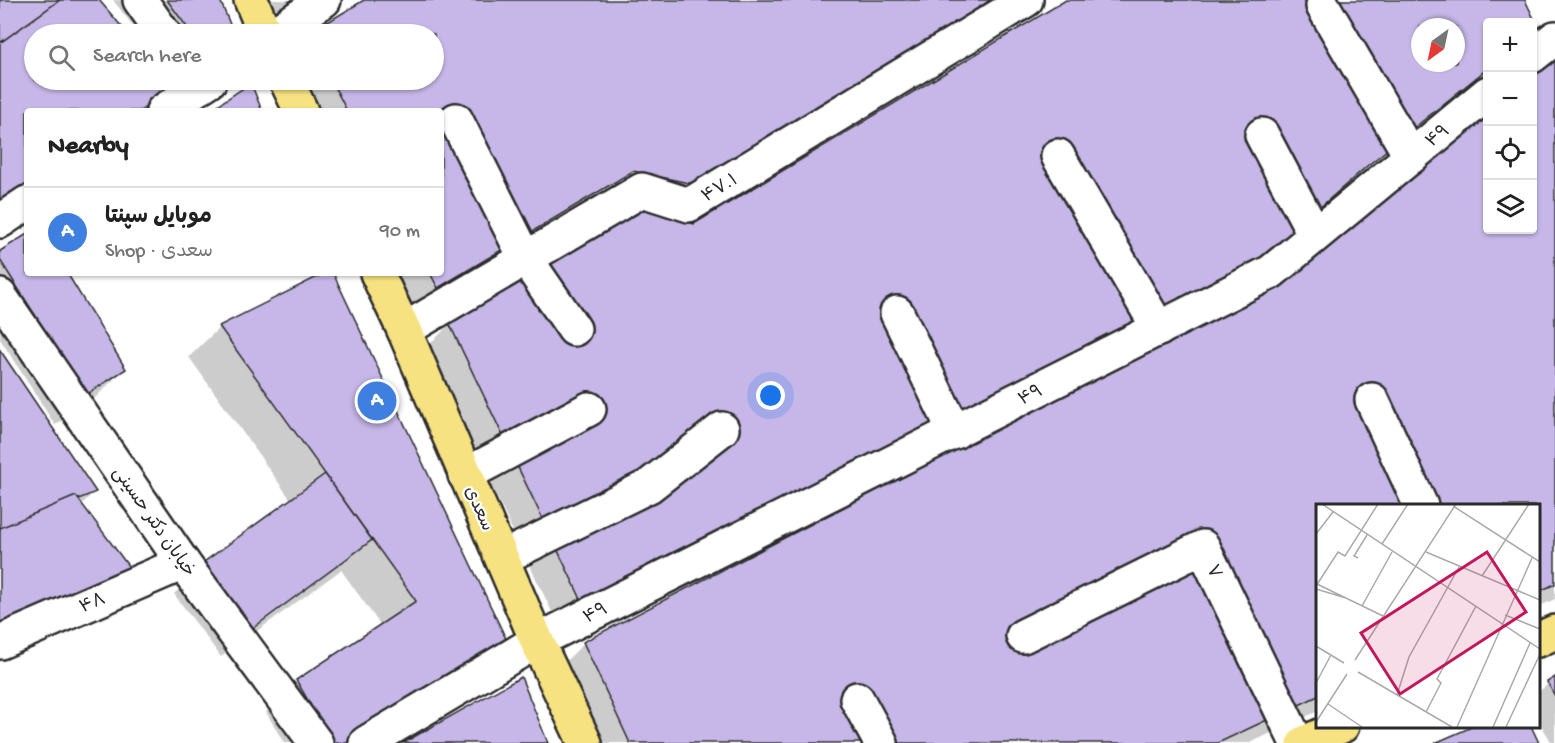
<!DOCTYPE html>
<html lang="en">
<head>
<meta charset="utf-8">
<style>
	:root { --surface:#fff; --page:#f6f6f6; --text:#222; --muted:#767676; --line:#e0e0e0; --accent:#d93025 }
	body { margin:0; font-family:"Gochi Hand","Playpen Sans Arabic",sans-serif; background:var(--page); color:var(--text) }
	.controls { position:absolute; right:18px; top:18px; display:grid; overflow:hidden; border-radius:6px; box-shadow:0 2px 4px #0004 }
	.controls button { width:54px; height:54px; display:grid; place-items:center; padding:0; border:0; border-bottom:2px solid var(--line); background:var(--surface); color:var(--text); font:30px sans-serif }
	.compass { position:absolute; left:1411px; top:18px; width:54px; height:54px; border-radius:50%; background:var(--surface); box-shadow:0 2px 4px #0004; rotate:213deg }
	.you { position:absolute; left:771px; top:396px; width:21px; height:21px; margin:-15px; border:4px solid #fff; border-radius:50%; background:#1a73e8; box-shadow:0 0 0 9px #1a73e833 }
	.badge { display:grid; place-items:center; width:39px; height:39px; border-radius:50%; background:var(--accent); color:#fff; font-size:20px; font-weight:700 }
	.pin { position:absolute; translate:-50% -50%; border:3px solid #fff; box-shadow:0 2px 6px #0006 }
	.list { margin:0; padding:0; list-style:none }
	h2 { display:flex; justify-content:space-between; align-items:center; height:78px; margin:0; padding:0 24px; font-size:26px }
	h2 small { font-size:20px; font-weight:400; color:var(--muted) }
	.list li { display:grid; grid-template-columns:39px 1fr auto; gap:18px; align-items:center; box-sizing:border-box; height:90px; padding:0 24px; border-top:2px solid var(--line) }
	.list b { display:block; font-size:22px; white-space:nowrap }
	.list p { margin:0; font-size:20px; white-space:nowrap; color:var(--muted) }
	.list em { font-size:20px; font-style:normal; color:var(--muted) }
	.icon { flex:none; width:33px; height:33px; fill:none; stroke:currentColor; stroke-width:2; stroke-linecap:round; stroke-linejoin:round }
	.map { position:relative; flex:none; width:1555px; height:743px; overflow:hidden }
	.search { position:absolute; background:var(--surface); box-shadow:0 2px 4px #0004; left:24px; top:24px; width:420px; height:66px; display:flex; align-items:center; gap:15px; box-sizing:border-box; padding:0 21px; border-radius:33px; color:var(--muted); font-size:22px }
	.panel { position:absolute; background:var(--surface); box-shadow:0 2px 4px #0004; left:24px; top:108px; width:420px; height:168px; border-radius:6px }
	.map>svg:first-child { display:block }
</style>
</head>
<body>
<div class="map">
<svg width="1555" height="743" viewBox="0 0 1555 743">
	<rect width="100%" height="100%" fill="#fff"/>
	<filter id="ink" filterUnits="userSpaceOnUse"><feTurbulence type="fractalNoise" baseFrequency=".0167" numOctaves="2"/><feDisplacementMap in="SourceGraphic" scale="12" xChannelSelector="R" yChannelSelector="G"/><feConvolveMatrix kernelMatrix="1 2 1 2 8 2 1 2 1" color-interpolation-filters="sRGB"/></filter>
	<g filter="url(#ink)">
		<g fill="#0003" fill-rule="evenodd">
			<path d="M0 0H98L126 34H34V80H163L170 89 148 111H27Z"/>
			<path d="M113 0H219L233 34H139Z"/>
			<path d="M271 0H299L276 13Z"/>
			<path d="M367 0H1002L673 208 608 194 414 311 394 273H441V111H310L294 80H434V34H311Z"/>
			<path d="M1069 0H1523L1532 22H1488V71L1341 190 1240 279 557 622 425 349 450 324 694 226ZM1420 27H1456V63H1420Z"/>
			<path d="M1555 62V599L1538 607V506H1318V711L1250 743H585L553 674 584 643 1488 230H1532Z"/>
			<path d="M27 236V273H65L124 369 93 400 55 425 0 339V253Z"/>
			<path d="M328 273H332L505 641 363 743H284L266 712 296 681 381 626 341 570 221 657 174 594 205 563 291 500 189 357 220 327Z"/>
			<path d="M0 353 94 492 81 505Z"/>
			<path d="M1555 679V743H1552L1538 720V692Z"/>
		</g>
		<g fill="#c6b7e8" stroke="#2b2b2b" stroke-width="1.5" fill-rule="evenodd">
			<path d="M0 0H60L0 43Z"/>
			<path d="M60 0H99L128 34H34V80H164L172 89 140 111H27V188L0 207V43Z"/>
			<path d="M167 0H220L234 34H192Z"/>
			<path d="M364 0H991L698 185 633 171 438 288 430 273H441V111H347L331 80H434V34H308Z"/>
			<path d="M1066 0H1525L1538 27 1532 31V22H1488V68L1367 166 1266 255 581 599 449 323 640 208 694 224ZM1420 27H1456V63H1420Z"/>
			<path d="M1555 60V584L1538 592V506H1318V696L1218 743H630L583 642 1276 284 1488 114V230H1532V78Z"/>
			<path d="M251 83 262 111H209Z"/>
			<path d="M27 234V273H67L126 369 86 395 0 260V251Z"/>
			<path d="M325 273H333L507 641 348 743H333L296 680 416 601 219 326Z"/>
			<path d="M0 350 96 492 0 531Z"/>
			<path d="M325 474 372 540 253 628 204 562Z"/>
			<path d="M76 496 132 571 0 629V528Z"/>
			<path d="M521 677 548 743H403Z"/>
			<path d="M1555 677V696L1547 682Z"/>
			<path d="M1474 726H1531L1539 743H1435Z"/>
		</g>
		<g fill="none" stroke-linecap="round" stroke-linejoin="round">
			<defs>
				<g id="minor">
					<path d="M140 0 164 34"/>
					<path d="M1323 6 1411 157"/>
					<path d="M274 34 324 0"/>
					<path d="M1532 56 1555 38"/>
					<path d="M163 111 210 80"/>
					<path d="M456 120 526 259 574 329"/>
					<path d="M1262 135 1315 235"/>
					<path d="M1058 156 1159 329"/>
					<path d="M0 221 27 203"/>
					<path d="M0 296 183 563 316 743"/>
					<path d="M897 313 955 432"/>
					<path d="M404 330 642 190 689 205 1026 0"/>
					<path d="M1372 400 1421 506"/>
					<path d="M465 475 589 409"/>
					<path d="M502 558 649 486 722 429"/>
					<path d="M1023 636 1203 547 1297 743"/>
					<path d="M0 642 183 563"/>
					<path d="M857 699 881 743"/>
					<path d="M366 743 537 641 1271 272 1488 93"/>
				</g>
				<g id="major">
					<path d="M251 0 265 34"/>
					<path d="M286 80 301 111"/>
					<path d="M377 273 404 330 537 641 585 743"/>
					<path d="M1538 640 1555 632"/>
					<path d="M1304 743 1342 726"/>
				</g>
			</defs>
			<use href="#minor" stroke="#2b2b2b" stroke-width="38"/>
			<use href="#major" stroke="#2b2b2b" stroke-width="38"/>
			<use href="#minor" stroke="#fff" stroke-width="33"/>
			<use href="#major" stroke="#f7e281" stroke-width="33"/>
		</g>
	</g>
	<g text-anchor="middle" stroke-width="4.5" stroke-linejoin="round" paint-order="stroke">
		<g font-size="18" fill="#2b2b2b" stroke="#fff">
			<text transform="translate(1437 135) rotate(-40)" y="6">۴۹</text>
			<text transform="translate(719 187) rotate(-31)" y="6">۴۷.۱</text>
			<text transform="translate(1030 394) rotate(-27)" y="6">۴۹</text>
			<text transform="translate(480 508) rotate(66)" y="6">سعدی</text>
			<text transform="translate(155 521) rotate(55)" y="6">خیابان دکتر حسینی</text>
			<text transform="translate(1215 571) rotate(64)" y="6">۷</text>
			<text transform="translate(92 602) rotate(-23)" y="6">۴۸</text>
			<text transform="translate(595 612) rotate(-27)" y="6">۴۹</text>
		</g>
	</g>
	<g transform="translate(1316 504)">
		<rect width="224" height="224" fill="#fff"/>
		<path fill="none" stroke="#aaa" stroke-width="1.5" d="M6 0 224 145M137 2 224 58M0 30 17 8M66 40 92 0M110 48 224 96M42 54 38 52 51 31M166 72 213 0M1 80 67 112M0 82 22 48 29 52 62 0M0 85 30 94M46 102 76 48M189 111 224 125M0 142 28 159M39 156 140 0M42 168 136 223M0 179 15 151M81 191 93 153 143 63M12 200 46 223M110 208 125 179 121 175 160 102M0 218 31 170M141 223 216 54M177 223 214 139M190 223 224 150"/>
		<path fill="#c2185b" fill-opacity="0.15" stroke="#c2185b" stroke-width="3" d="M171 48 210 108 84 190 45 129Z"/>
		<rect width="224" height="224" fill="none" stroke="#2b2b2b" stroke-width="3"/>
	</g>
</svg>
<div class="controls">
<button>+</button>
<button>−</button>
<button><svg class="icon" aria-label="locate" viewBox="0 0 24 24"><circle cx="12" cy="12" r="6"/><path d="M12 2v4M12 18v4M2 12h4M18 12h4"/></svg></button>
<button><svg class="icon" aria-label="layers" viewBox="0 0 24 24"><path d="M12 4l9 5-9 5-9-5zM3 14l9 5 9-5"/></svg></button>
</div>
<svg class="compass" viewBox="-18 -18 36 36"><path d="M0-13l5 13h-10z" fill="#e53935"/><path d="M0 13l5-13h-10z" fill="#767676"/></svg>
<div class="you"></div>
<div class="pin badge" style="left:377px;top:401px;background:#3f7fe0">A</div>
<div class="search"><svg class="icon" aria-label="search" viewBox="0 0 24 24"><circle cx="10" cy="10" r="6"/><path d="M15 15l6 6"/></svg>Search here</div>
<section class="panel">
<h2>Nearby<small></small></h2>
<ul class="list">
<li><span class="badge" style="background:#3f7fe0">A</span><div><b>موبایل سپنتا</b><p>Shop · سعدی</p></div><em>90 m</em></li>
</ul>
</section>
</div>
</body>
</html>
